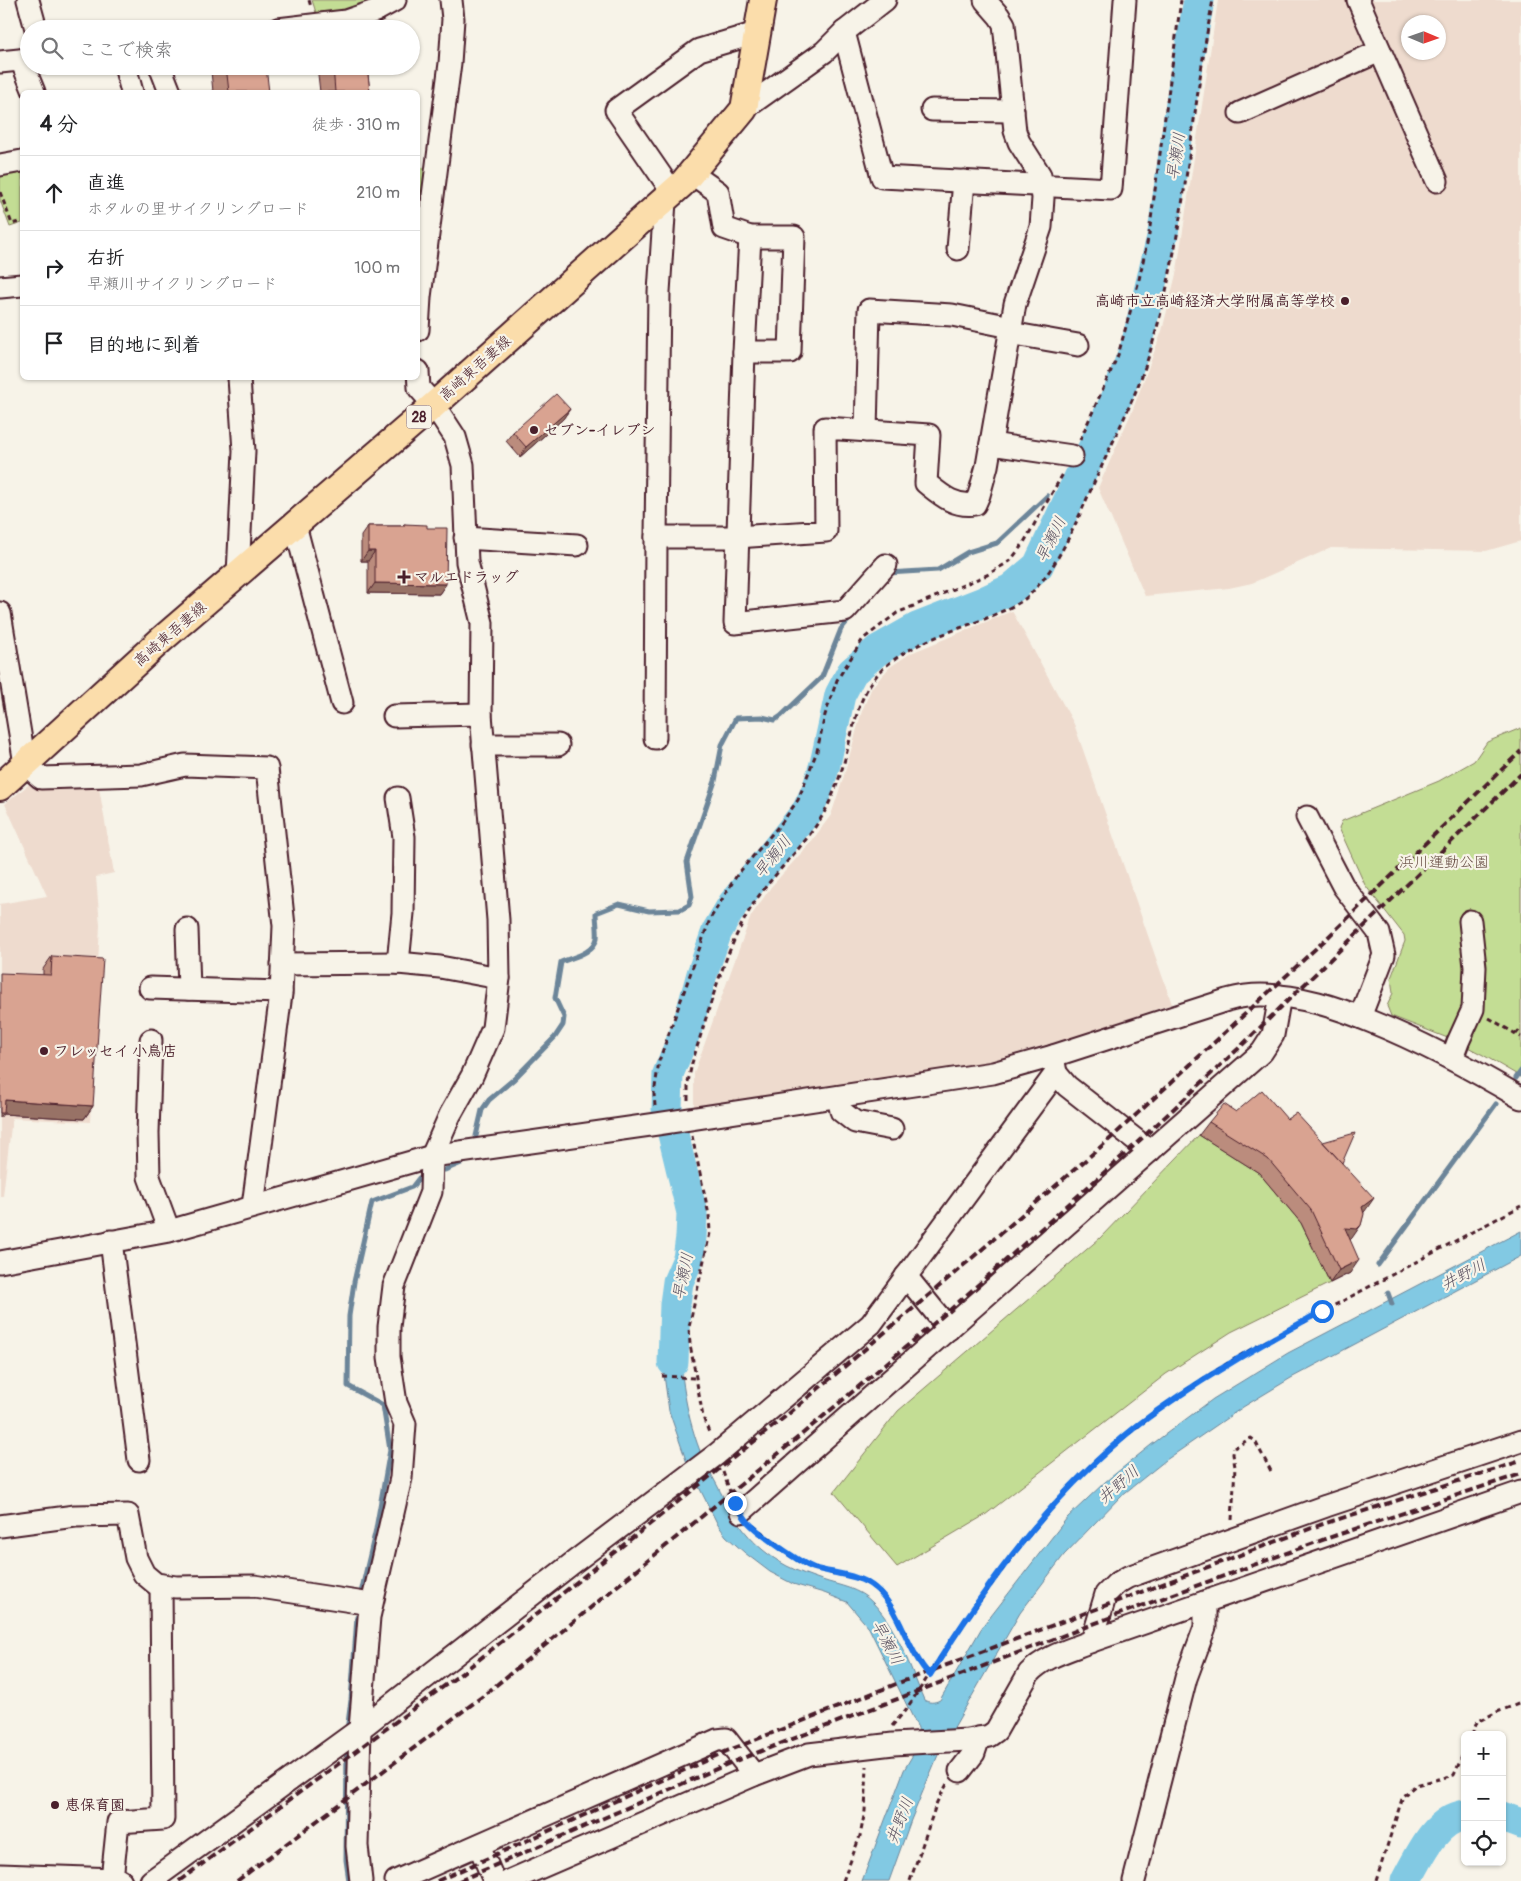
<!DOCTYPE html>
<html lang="ja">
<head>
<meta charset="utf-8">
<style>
	:root { --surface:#fff; --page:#f2f2f2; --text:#202124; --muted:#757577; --line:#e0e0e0 }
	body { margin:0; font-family:Pangolin,"Klee One",sans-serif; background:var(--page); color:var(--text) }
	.controls { position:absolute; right:15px; bottom:15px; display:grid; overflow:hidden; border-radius:8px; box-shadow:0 1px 4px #0004 }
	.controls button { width:45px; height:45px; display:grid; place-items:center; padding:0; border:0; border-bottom:1px solid var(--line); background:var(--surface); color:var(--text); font:25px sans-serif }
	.compass { position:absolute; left:1401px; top:15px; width:45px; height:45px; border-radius:50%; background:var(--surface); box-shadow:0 1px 4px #0004; rotate:92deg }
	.stop { position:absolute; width:15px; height:15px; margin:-11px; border:4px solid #1a73e8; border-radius:50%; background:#fff }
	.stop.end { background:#1a73e8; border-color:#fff; box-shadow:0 1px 5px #0008 }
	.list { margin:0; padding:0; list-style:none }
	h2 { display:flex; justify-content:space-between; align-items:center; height:65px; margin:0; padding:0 20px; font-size:21px }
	h2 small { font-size:16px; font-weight:400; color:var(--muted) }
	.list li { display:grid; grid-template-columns:32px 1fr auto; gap:15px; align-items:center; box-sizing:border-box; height:75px; padding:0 20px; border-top:1px solid var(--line) }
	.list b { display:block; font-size:19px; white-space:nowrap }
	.list p { margin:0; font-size:16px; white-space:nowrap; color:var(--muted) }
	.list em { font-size:16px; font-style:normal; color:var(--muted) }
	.icon { flex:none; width:28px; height:28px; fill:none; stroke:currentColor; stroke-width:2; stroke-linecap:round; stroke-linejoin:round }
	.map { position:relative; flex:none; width:1521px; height:1881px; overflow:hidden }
	.search { position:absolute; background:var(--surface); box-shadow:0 1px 4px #0004; left:20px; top:20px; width:400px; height:55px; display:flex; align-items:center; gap:12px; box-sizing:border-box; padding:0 18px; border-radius:28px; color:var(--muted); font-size:19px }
	.panel { position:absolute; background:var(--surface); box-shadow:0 1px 4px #0004; left:20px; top:90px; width:400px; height:290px; border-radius:8px }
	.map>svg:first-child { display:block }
</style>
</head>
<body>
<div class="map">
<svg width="1521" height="1881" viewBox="0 0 1521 1881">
	<rect width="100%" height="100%" fill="#f7f3e8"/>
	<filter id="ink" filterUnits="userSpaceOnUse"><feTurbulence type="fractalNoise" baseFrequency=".02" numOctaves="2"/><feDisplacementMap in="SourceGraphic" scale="10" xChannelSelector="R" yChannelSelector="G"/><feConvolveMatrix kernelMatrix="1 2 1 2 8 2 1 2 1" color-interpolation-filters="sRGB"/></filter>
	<g filter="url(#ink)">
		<g fill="#eedbce" fill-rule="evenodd">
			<path d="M1218 0H1521V541L1486 551 1331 548 1252 583 1229 588 1145 596 1098 488 1133 409 1162 331 1177 270ZM1408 22H1438V52H1408Z"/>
			<path d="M1012 611 1074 724 1172 1004 1084 1034 979 1064 694 1106V1073L751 916 771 887 811 842 831 815 843 779 862 711 872 687 890 667 911 653Z"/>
			<path d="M33 781 98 782 114 873 96 877 100 925 90 1122 12 1118 3 1196H0V904L47 896 5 804Z"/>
		</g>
		<g fill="#c3dd94" stroke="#867e60">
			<path d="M312 0H379L318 19Z"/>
			<path d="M22 167V223L10 227 0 200V171Z"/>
			<path d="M427 167 418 239V168Z"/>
			<path d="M1521 728V1077L1483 1055 1458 1042 1391 1016 1387 1006 1393 993 1391 978 1405 941 1404 935 1365 885 1339 828 1342 821 1439 781 1474 761 1487 742Z"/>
			<path d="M1199 1135 1259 1173 1301 1223 1330 1283 1231 1332 1166 1374 985 1515 897 1567 834 1492 898 1411 1100 1238Z"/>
		</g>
		<path fill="#82c9e3" stroke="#6c8599" d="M1521 1231V1256L1291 1378 1243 1407 1166 1460 1121 1496 1064 1555 1020 1613 938 1755 911 1820 889 1881H862L904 1770 914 1753 919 1735 918 1728 869 1628 847 1602 824 1593 793 1584 770 1572 745 1553 726 1536 718 1525 687 1463 669 1411 660 1346 661 1315 680 1321C679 1365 684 1409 700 1451 705 1462 711 1474 717 1485 735 1521 750 1546 787 1566 799 1572 810 1576 822 1580 840 1586 859 1588 873 1603 898 1629 910 1667 924 1700 929 1703 934 1703 940 1700L981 1629 1067 1518 1105 1482 1151 1445 1213 1399 1288 1353Z"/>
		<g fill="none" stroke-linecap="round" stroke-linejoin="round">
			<g stroke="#6c8599" stroke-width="5">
				<path d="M1063 489 1074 492"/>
				<path d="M888 573 938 570 968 552 997 543 1047 496"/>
				<path d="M1516 1078 1521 1071"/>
				<path d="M476 1136 482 1110 489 1100 514 1079 555 1037 563 1025 564 1017 555 998 561 962C573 957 594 953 597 938 598 931 596 921 596 913L619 904 649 911 680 910 689 905 692 897 687 862 715 781 722 745 736 718 762 717 775 720 781 716 822 677 841 629 852 616"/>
				<path d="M445 1170 466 1161"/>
				<path d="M1378 1265 1496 1104"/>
				<path d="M1388 1293 1392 1304"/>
				<path d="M360 1597 376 1529 390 1450 383 1405 348 1386 349 1316 354 1282 372 1202 412 1187 419 1178"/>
				<path d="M347 1731 351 1700 357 1617"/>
				<path d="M347 1747 346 1860 349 1881"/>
			</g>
			<g stroke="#82c9e3" stroke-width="31">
				<path d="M673 1362 675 1304 678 1282 688 1259 691 1237 692 1213 667 1109 668 1074 687 1028 702 974 717 931 733 904 807 811 817 790 825 764 840 695 852 672 878 650 917 628 981 603 1011 589 1038 566 1116 399 1136 346 1163 233 1184 82 1199 0"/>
				<path d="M1502 1817 1521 1824"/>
				<path d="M1406 1881C1420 1856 1434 1820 1465 1815"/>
			</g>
			<defs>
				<g id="minor">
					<path d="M28 0 36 29"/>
					<path d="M1358 0 1437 181"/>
					<path d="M278 29 346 21 375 11 395 0"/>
					<path d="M844 32 882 177 1111 189 1125 0"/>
					<path d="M21 60 34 92"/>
					<path d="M0 62 29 59"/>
					<path d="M125 66 132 92"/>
					<path d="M161 69 170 92"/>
					<path d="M744 109 824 52 844 32 885 0"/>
					<path d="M932 110 1013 111"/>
					<path d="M1240 113 1380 51"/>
					<path d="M0 165 22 161"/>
					<path d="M691 173 718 192 724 228 750 237H794L790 352H744"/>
					<path d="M673 193 616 110 699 50 756 33"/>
					<path d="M665 201 659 292 656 537H737L826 531 825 428 929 435 926 483C941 495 954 507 975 504L979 495 987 466 1015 304 1041 227 1043 198 1040 175 1019 142 1015 131 1004 24 999 16 985 0"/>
					<path d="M750 237 744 352 735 623 845 611 886 565"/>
					<path d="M958 249 964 181"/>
					<path d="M0 287 22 285"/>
					<path d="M418 330 420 297 450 63 453 19 451 0"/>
					<path d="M1010 333 1078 345"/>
					<path d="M866 431 869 310 952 315 1011 327"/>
					<path d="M991 444 1072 456"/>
					<path d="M295 525 342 703"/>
					<path d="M465 538 577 545"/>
					<path d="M238 574 244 451 239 378"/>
					<path d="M0 613 25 764 41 778 141 775 185 765 267 768 284 926 281 994 253 1206"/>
					<path d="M394 716 481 714"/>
					<path d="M655 738 656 537"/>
					<path d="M483 745H558"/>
					<path d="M1307 817 1343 886 1379 933 1384 955 1360 1017"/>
					<path d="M187 929 189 989"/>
					<path d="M398 963 403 913 404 837 398 798"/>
					<path d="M282 964 398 963 440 967 499 978"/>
					<path d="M150 988 281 992"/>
					<path d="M151 1040 148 1133 149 1177 169 1231"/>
					<path d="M1452 1058 1458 1042 1473 1009 1475 967 1470 921"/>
					<path d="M1056 1073 1067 1086 1150 1151"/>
					<path d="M838 1097 841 1111 855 1122 892 1129"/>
					<path d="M111 1241 139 1460"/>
					<path d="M0 1262 169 1231 432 1156 657 1124 993 1073 1053 1056 1227 1000C1238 997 1250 995 1261 995 1300 995 1336 1007 1372 1022 1424 1043 1472 1069 1521 1098"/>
					<path d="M906 1276 949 1329"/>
					<path d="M741 1512 1262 1052 1273 1035 1280 996"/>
					<path d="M0 1526 75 1516 128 1515 136 1558 144 1574 156 1584 176 1587 254 1586 371 1604"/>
					<path d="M1092 1641 1106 1594 1116 1584 1128 1577 1326 1506 1521 1441"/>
					<path d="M960 1771 974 1753 979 1738"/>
					<path d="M479 1845 494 1881"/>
					<path d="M0 1875 117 1879 121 1881"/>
					<path d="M112 1879 118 1822 163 1819 161 1585"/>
					<path d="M151 1881 360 1729 574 1562 717 1454 871 1324 1056 1073 1053 1056"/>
					<path d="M361 1881 357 1846 360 1729 369 1617 401 1478 405 1424 396 1403 389 1357V1327L394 1286 431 1192 432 1156 450 1115 472 1076 493 1028 499 978 498 920 481 714 482 623 467 562 463 465 455 437 434 405 419 388 418 371"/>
					<path d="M396 1881 717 1740 726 1739 754 1775"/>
					<path d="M509 1881 754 1775 809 1754 893 1744 968 1740 989 1736 996 1731 1029 1673C1045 1656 1070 1650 1092 1641L1521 1492"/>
					<path d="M1134 1881 1186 1678 1205 1627V1602"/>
				</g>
				<path id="major" d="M0 787 161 640 434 405 682 184 744 109 763 0"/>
			</defs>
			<use href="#minor" stroke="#4a1f2b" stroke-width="25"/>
			<use href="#major" stroke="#4a1f2b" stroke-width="30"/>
			<g stroke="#4a1f2b" stroke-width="3" stroke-dasharray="5 4" stroke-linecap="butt">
				<path d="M309 0 311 7"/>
				<path d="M0 192 12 224 22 221"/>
				<path d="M1080 440 1118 355 1138 284 1149 234 1181 0"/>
				<path d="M1489 1018 1521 1037"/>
				<path d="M1516 1034 1521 1028"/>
				<path d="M688 1100V1082L692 1063C709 1010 723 954 752 906 774 871 808 845 827 807 837 787 844 765 849 743 857 713 862 687 886 666 914 642 953 631 987 618 1000 612 1014 607 1026 598 1035 590 1043 580 1050 570 1071 539 1084 503 1100 470 1117 432 1137 394 1149 355 1185 240 1190 118 1213 0"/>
				<path d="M655 1106 654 1094 659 1061 710 919 737 875 783 821 798 800 817 751 825 715 837 680 863 639 897 613 987 575 1010 561 1023 544 1064 472"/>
				<path d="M692 1136 709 1215 710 1233 689 1327 690 1344 703 1417 710 1435"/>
				<path d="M662 1376 695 1378"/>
				<path d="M723 1472 732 1497"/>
				<path d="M1232 1520 1235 1467 1233 1454 1234 1448 1251 1438 1255 1441 1272 1473"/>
				<path d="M753 1526C771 1539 789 1557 809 1566 830 1575 856 1573 875 1588 898 1606 908 1652 930 1675"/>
				<path d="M892 1726 904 1712C926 1681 946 1648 968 1617 1002 1568 1038 1520 1079 1478 1127 1429 1185 1390 1243 1354L1521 1206"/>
				<path d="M1472 1735 1477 1722 1497 1712 1521 1703"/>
				<path d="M843 1881 860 1836 865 1811 867 1766"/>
				<path d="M910 1881 937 1802 947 1784"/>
				<path d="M1376 1881 1403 1796 1416 1785 1454 1775 1465 1750"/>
			</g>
			<use href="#minor" stroke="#f7f3e8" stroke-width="21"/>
			<use href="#major" stroke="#fbddab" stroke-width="26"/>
			<g stroke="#4a1f2b" stroke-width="4" stroke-dasharray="8 4" stroke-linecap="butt">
				<path d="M179 1881 462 1673 786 1416 936 1289 1111 1138 1325 940 1521 751"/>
				<path d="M237 1881 483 1696 801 1435 951 1309 1126 1153 1238 1049 1521 774"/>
				<path d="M437 1881 727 1751 896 1684 1320 1525 1521 1461"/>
				<path d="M459 1881 730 1763 1122 1613 1325 1539 1521 1474"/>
			</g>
		</g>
		<g fill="#bb8c7d" stroke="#4a1f2b">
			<path d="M214 66H261L269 92H213L211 71Z"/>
			<path d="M317 66H367L370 92H320Z"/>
			<path d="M570 409 563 419 520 457 506 441 513 432Z"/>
			<path d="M404 524 427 528 446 584 439 594 368 593V561H361V536L368 526H402Z"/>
			<path d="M52 956 93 1106 84 1119 3 1114 43 975V969Z"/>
			<path d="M1236 1112 1287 1119 1342 1163 1365 1211 1364 1212 1361 1225 1350 1239V1273L1330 1283 1301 1223 1259 1173 1199 1135 1209 1122Z"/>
		</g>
		<g fill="#987266" stroke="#4a1f2b">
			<path d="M570 409 563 419 520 457 526 447Z"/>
			<path d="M368 551H375L368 561H361Z"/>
			<path d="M375 583 446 584 439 594 368 593Z"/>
			<path d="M5 1100 93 1106 84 1119 3 1114 0 1118V1108Z"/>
			<path d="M1374 1198 1365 1211 1353 1220 1362 1207Z"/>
			<path d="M1361 1225 1352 1238 1348 1242 1345 1228Z"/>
			<path d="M1359 1260 1350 1273 1330 1283 1339 1270Z"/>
		</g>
		<g fill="#d9a391" stroke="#4a1f2b">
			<path d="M370 27V29H350Z"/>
			<path d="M226 66H261L262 68 266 67 269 92H229Z"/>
			<path d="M333 66H367L370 92H335Z"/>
			<path d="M556 394 570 409 526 447 513 432Z"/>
			<path d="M404 524 427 525V528H447L446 584 375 583V551H368V526H404Z"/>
			<path d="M52 956 103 959 93 1106 5 1100 4 1113H0V973L51 975Z"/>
			<path d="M1262 1090 1287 1119 1296 1113 1374 1198 1362 1207 1364 1214 1361 1225 1357 1229 1345 1228 1359 1260 1339 1270 1311 1210 1268 1159 1209 1122 1224 1104 1236 1112Z"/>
			<path d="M1355 1133 1342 1163 1323 1142Z"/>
		</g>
	</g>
	<g fill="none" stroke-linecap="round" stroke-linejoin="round" filter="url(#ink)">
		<path stroke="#1a73e8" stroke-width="6" d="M735 1503C739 1509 743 1516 748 1522 758 1533 800 1563 814 1568 833 1574 859 1574 875 1588 900 1608 907 1652 930 1675 987 1583 1053 1492 1138 1425 1196 1381 1259 1346 1322 1311"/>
	</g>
	<g fill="#4a1f2b" stroke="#f7f3e8" stroke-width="2">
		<circle cx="1345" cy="301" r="5"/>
		<circle cx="534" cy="430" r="5"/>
		<path d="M401.5 569.5h5v5h5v5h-5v5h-5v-5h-5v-5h5z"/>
		<circle cx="44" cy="1051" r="5"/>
		<circle cx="55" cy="1805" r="5"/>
	</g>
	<g text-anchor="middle" stroke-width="4.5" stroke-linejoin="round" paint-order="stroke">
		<rect fill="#f7f3e8" stroke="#7e5f64" stroke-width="1" x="406.5" y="405.5" width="25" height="23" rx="4"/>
		<g font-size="14" font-weight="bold" fill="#4a1f2b">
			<text x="419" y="422">28</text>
		</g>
		<g font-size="15" font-weight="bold" fill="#4a1f2b" stroke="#f7f3e8" text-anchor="start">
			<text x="1335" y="306" text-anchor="end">高崎市立高崎経済大学附属高等学校</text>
			<text x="544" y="435">セブン-イレブン</text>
			<text x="414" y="582">マルエドラッグ</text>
			<text x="54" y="1056">フレッセイ 小鳥店</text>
			<text x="65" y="1810">恵保育園</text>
		</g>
		<g font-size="15" fill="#4a1f2b" stroke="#f7f3e8">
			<text transform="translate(475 368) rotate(-42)" y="5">高崎東吾妻線</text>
			<text transform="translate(170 634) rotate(-41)" y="5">高崎東吾妻線</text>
		</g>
		<g font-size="15" fill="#684e45" stroke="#f7f3e8">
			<text x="1444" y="867">浜川運動公園</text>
		</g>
		<g font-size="16" font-style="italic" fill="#5b5262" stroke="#f7f3e8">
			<text transform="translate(1175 156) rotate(-81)" y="6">早瀬川</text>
			<text transform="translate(1050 539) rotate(-64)" y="6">早瀬川</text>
			<text transform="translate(772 856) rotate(-51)" y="6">早瀬川</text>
			<text transform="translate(1463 1274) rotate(-28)" y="6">井野川</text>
			<text transform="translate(682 1276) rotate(-78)" y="6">早瀬川</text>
			<text transform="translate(1118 1484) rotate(-41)" y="6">井野川</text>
			<text transform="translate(888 1642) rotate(62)" y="6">早瀬川</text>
			<text transform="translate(899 1820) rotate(-69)" y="6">井野川</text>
		</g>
	</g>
</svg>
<div class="controls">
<button>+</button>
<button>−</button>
<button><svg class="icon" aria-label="locate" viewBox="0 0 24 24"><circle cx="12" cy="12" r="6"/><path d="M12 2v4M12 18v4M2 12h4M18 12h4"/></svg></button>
</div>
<svg class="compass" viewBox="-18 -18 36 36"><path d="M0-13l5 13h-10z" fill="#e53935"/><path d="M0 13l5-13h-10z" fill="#757577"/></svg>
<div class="stop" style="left:1322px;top:1311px"></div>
<div class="stop end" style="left:735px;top:1503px"></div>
<div class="search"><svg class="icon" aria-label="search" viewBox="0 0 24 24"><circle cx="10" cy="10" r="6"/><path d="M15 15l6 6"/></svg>ここで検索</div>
<section class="panel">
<h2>4 分<small>徒歩 · 310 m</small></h2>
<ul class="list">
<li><svg class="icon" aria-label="ahead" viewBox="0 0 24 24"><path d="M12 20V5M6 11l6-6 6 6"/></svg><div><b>直進</b><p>ホタルの里サイクリングロード</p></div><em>210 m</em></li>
<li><svg class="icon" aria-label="right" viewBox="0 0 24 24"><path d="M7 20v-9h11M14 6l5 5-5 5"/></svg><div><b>右折</b><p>早瀬川サイクリングロード</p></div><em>100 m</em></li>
<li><svg class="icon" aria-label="arrive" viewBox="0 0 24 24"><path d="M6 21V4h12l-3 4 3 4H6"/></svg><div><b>目的地に到着</b></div></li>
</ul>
</section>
</div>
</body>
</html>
